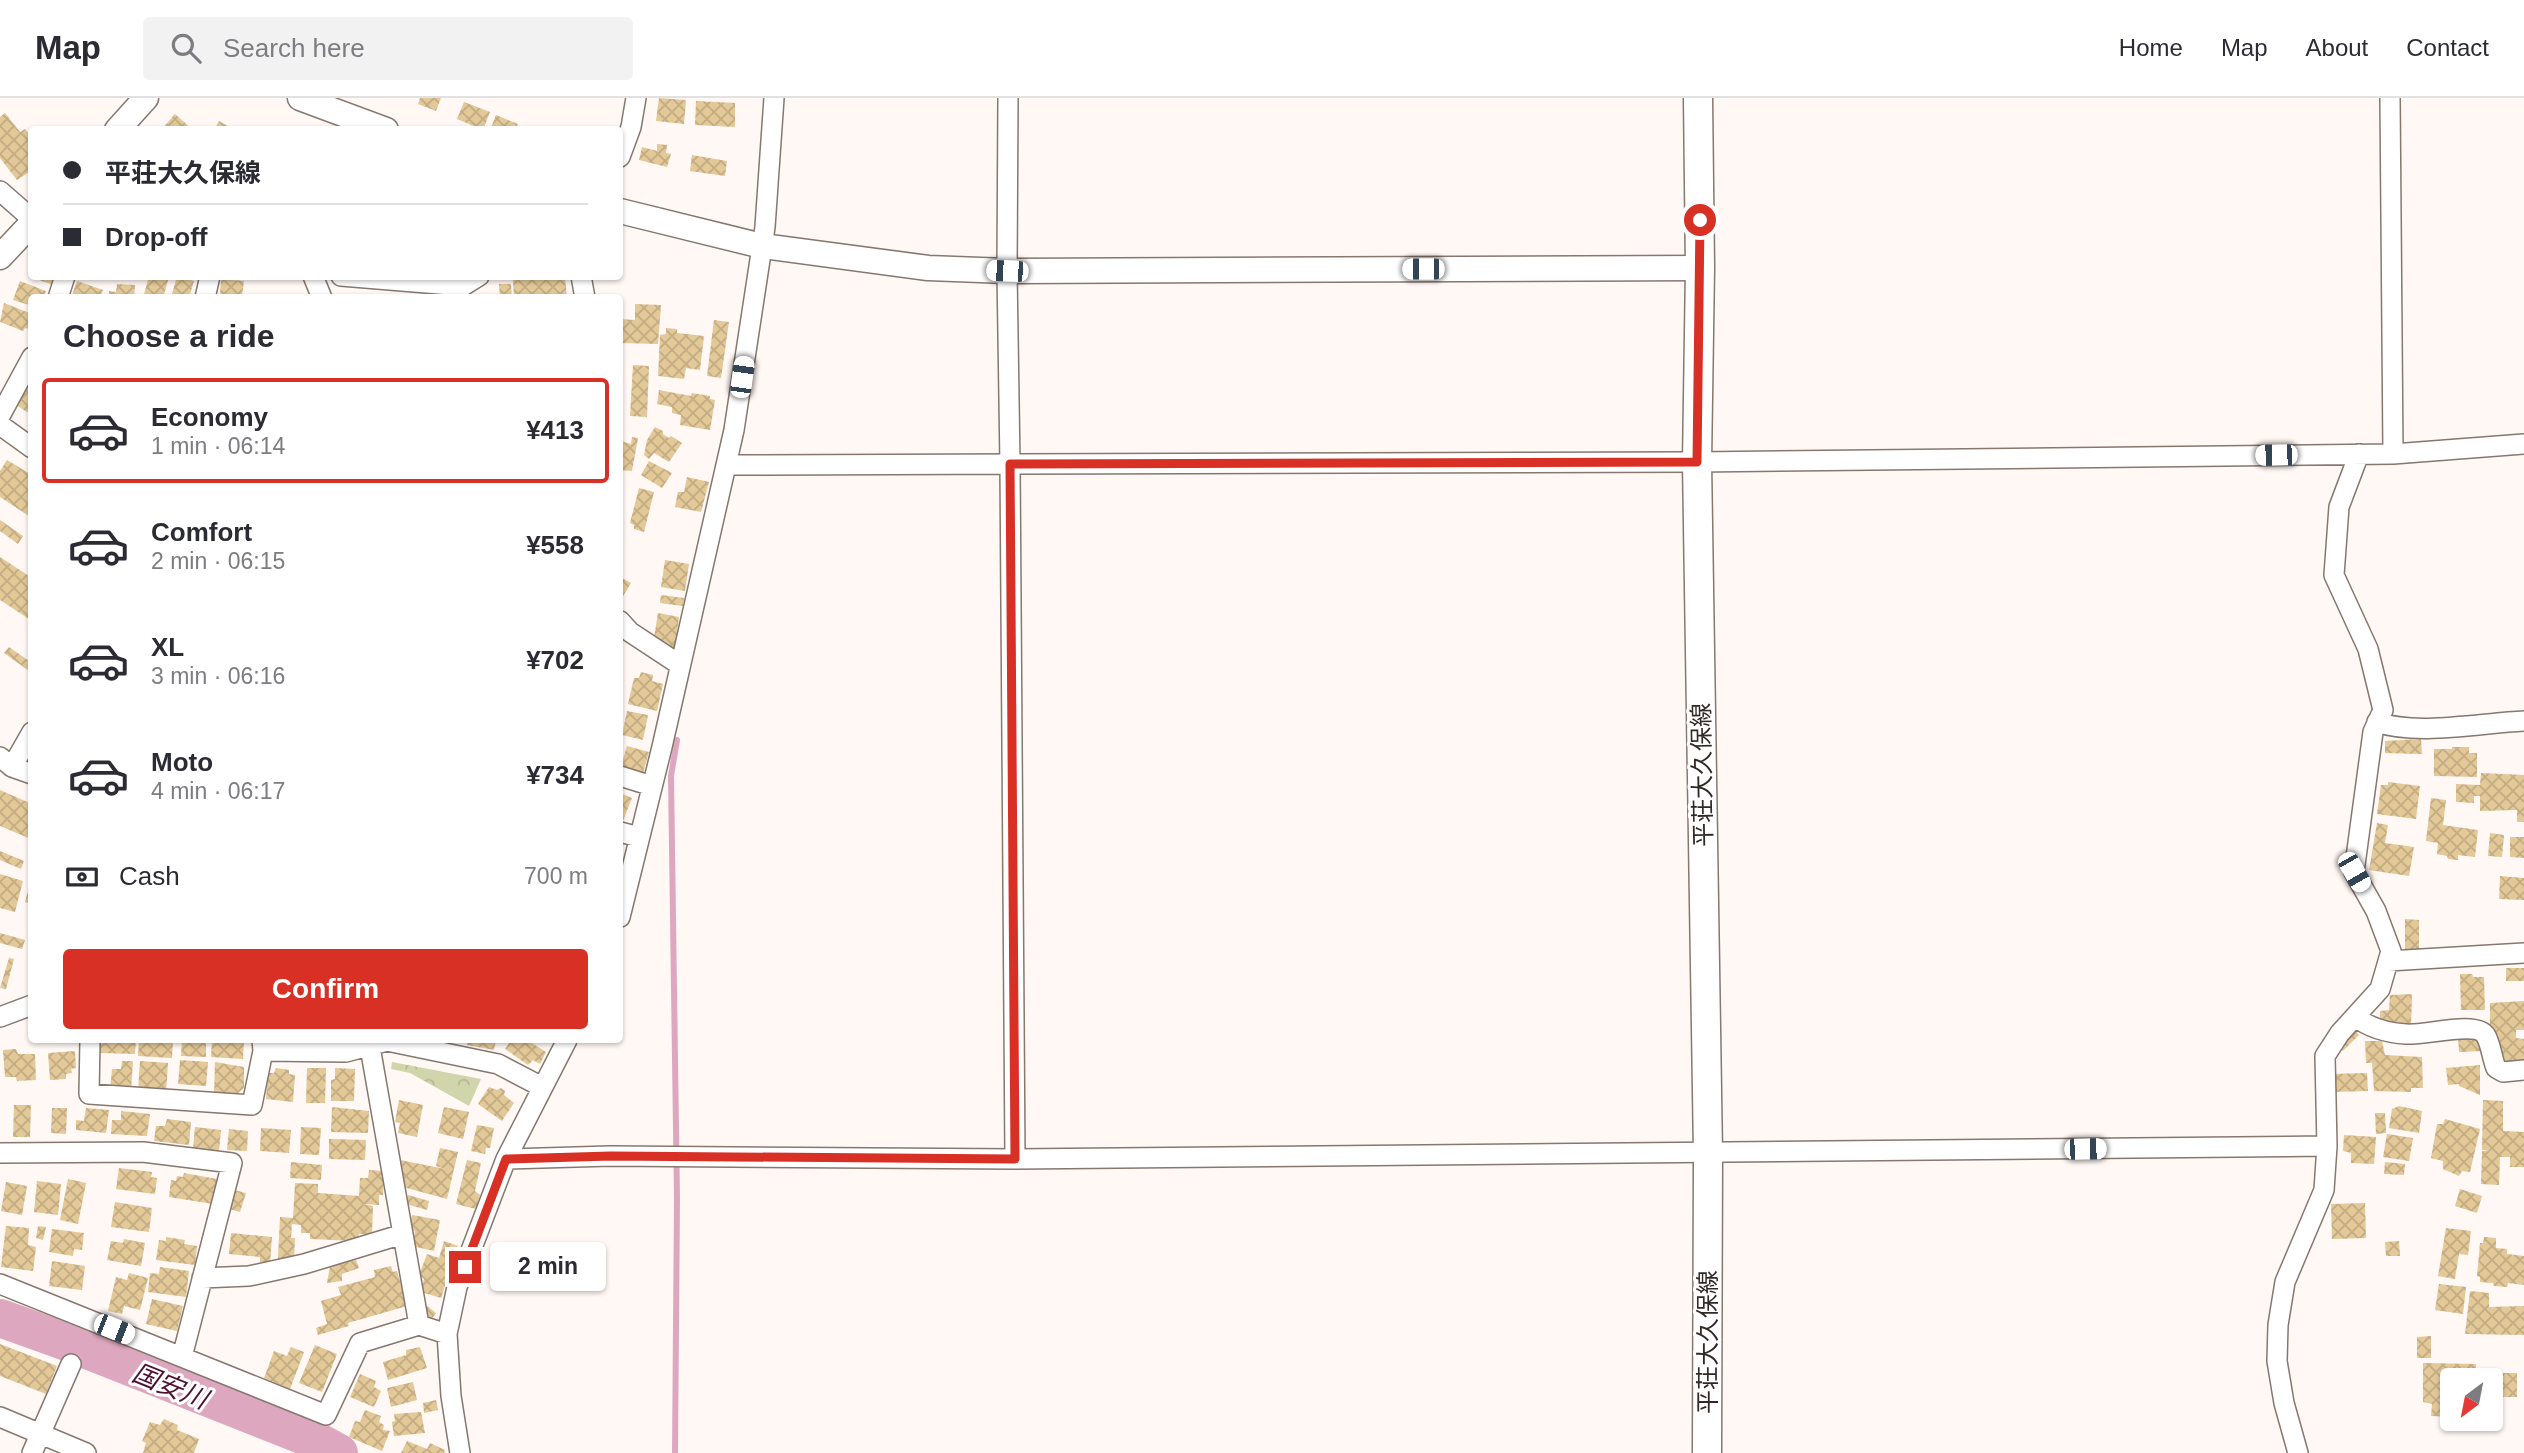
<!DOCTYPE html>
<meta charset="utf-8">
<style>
:root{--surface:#fff;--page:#f2f2f3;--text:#2b2b33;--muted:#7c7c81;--line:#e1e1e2;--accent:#d93025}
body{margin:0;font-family:Arial,"Noto Sans JP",sans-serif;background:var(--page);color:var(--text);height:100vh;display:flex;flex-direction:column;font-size:26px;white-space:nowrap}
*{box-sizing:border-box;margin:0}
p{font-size:23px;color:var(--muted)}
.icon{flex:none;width:38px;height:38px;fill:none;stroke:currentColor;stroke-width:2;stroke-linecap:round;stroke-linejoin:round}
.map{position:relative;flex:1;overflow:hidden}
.sheet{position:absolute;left:28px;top:196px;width:595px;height:749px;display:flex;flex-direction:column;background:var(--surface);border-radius:7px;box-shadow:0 2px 5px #0004}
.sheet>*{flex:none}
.banner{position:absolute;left:28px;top:28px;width:595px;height:154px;border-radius:7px;box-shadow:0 2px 5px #0004;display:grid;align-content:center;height:154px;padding:0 35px;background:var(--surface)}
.needle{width:46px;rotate:212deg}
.buttons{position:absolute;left:2440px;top:1270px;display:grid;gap:14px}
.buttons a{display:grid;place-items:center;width:63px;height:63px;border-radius:7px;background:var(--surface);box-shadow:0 2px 5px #0004;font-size:35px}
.end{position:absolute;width:32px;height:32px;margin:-16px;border:9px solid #d93025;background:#fff;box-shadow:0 0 0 4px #fff}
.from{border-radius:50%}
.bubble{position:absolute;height:49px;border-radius:7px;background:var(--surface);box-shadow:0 2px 5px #0004;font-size:23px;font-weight:600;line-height:49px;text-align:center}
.car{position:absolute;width:21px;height:42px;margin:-21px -10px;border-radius:9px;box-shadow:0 0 5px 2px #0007;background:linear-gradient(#fff 24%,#345 0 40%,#fff 0 76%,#345 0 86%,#fff 0)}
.banner b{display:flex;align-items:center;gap:24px;height:66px;font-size:26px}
.banner b+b{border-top:2px solid var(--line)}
.banner i{width:18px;height:18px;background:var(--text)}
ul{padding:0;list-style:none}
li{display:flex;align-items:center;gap:21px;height:105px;margin:0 14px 10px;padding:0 21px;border:4px solid transparent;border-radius:7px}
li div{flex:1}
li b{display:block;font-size:26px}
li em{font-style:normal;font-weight:600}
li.current{border-color:var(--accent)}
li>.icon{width:63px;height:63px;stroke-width:1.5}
h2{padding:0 35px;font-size:32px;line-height:84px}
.pay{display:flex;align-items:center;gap:18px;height:77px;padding:0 35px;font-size:26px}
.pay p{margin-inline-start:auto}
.button{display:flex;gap:14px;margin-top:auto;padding:14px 35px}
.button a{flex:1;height:80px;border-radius:7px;background:var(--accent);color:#fff;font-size:28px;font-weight:600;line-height:80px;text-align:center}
header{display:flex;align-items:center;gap:42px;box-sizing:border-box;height:98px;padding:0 35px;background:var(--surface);border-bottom:2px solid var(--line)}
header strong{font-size:33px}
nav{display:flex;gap:38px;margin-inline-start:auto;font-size:24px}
.search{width:490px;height:63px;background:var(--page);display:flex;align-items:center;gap:18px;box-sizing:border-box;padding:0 24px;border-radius:7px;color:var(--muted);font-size:26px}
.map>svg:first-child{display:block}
.park{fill:url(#park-crowns)}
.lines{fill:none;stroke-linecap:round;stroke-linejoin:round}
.stream{stroke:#dda8bf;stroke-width:6}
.river{stroke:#dda8bf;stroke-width:38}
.building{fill:url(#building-cross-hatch)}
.minor-casing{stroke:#86776f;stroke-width:22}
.tertiary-casing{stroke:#86776f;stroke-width:27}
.secondary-casing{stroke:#86776f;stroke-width:31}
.minor{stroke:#fff;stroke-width:19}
.tertiary{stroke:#fff;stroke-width:24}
.secondary{stroke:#fff;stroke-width:28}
.route{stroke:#d93025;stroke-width:9}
.labels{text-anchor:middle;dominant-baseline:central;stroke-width:6;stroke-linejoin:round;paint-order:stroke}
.street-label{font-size:24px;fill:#302a26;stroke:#fff}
.water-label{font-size:26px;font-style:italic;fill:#4e1033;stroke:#fff}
</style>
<header>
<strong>Map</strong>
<div class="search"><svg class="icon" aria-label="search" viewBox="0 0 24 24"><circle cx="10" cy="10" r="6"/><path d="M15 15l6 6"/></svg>Search here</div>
<nav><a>Home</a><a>Map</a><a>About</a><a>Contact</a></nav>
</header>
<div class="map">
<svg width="2524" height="1355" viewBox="0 0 2524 1355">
<defs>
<pattern id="park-crowns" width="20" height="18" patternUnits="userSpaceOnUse" patternTransform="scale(1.75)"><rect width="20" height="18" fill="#d1d5ab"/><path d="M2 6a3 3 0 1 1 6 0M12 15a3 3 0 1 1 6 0" fill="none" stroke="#b4b793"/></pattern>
<pattern id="building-cross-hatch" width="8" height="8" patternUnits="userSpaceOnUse" patternTransform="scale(1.75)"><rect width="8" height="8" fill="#e3c898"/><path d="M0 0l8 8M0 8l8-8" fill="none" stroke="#c3ac83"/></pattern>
</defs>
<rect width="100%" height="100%" fill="#fff8f4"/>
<!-- park -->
<path class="park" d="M392,964L481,981L469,1008L410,975L391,971Z"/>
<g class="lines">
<!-- stream -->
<path class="stream" d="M675,1355L677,1101L671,678L677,642"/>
<!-- river -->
<path class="river" d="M0,1220L67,1244L317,1343L339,1355"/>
</g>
<!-- building -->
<path class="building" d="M420,0H441L436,13L418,6Z
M659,0L686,2L684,26L656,23Z
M696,3L735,5V29L695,27Z
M464,4L490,14L483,32L457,21Z
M5,15L20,34L25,31L32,39V72L17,82L0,60V19Z
M175,16L193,32H161Z
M496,17L518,26L515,32H490Z
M219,23L235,32H214Z
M657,46L667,47L666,55L671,56L667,69L639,62L642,49L657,53Z
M692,57L727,63L725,78L690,73Z
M59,178L56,188L31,179Z
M149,178L169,179L163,200H143Z
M177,178L194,183L189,200H171Z
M565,179L567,200H514L513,182Z
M221,181L244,183L242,198L220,196Z
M20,183L46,193L44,200H32V208L13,202Z
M77,183L103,192L100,200H71Z
M117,186L135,187L134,200H109V193L116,194Z
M499,186H511L512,200H500Z
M4,205L32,216V232L25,230L23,233L0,224Z
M635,206L661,207L658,246L620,245V221L635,222Z
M714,222L729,224L721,280L707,278Z
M666,230L677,231V235L704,238L700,272L686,270L684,281L658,278L660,237L666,236Z
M633,267L649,268L647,319L630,318Z
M28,289L32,291V317L16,307Z
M659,292L691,298L692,295L710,298V301L715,302L710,332L680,327L681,317L672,315V309L657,306Z
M655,329L663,333V336L669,340L671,338L682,345L669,364L654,355L649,361L644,357L647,342Z
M632,339L638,340L632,373L620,372V343L631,346Z
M7,362L32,377V420L0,399V373Z
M649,363L672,375L662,390L641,377Z
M687,379L709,384L701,414L675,409L678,394H684Z
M639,390L654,394L644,434L634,431V427L630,425Z
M0,422L23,438L18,446L0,433Z
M0,459L32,480V523L0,502Z
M665,462L689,466L685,493L661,489Z
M620,479L631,485L620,503Z
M661,497L684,500L683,508L660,505Z
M658,515L679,519L675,550L653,546Z
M9,549L32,565V575L4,555Z
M641,574L653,577L652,583L663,586L657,613L628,606L634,580H639Z
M627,613L648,617L643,642L622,637Z
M2421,641L2422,656L2385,655V643Z
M627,648L649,654L643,675L621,668Z
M2452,649H2469V655H2477V679L2434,678V651H2452Z
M2481,675L2524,677V724H2517V712L2480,713V698H2474V705L2456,704V686L2480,687Z
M2388,684L2420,688L2416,721L2377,716L2381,687H2388Z
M0,692L32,706L31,741L0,728Z
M620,695L632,700L622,725L620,724Z
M2431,700L2446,702L2443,727L2478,732L2475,759L2458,757V762L2448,761L2447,758L2437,756L2438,745L2426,743Z
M2377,725L2388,727L2385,745L2414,749L2409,778L2369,772Z
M2490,735L2504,737L2502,759L2488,758Z
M2510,739H2524V760L2510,759Z
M0,753L24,763L21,771L0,762Z
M0,776L23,783L15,814L0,810Z
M2500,778L2524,780V802L2499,801Z
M31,782H32V806L25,804Z
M2405,821L2419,822V852L2405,851Z
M0,835L25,842L22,851L0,845Z
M9,860L14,861L6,891L0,890Z
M2506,870H2524V883H2506Z
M2460,876H2472L2473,879H2484L2485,912H2461Z
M2412,896L2411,928H2380V913L2389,912L2390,897Z
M2524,903V932H2516V940L2524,941V969L2505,971L2490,941V905Z
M2354,931L2359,937L2343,953L2338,947Z
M2458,937L2483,942V953L2459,954Z
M100,942H136L135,956L100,955Z
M139,942H173L172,960L138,958Z
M182,942H206V959L181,958Z
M212,942H244L243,961L211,959Z
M468,942H496L494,952L467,947Z
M511,942H527L546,954L540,966L533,962L528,967L505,951Z
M2365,943H2382L2385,957L2422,959L2423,990H2411V994L2374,993L2372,965H2366Z
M16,951L18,956H35L36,982L17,983L16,979H5L3,952Z
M75,953L76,970L71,971L72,975L66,976V981L50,982L48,955Z
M180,962L208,964L206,988L178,986Z
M122,963H133L131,993L110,992L112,971H121Z
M140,963L168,965L166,995L138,993Z
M215,964L244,969V990L232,1000L214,999Z
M2480,967V997L2459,988V986L2448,987L2446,970Z
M276,970L289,972V976L295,977L293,1004L266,1001L268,975H274Z
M307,970H326L325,1005H306Z
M335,970L355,971L354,1003H331V982L335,981Z
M2367,975L2368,993L2334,994L2331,976Z
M489,989L497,992L501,990L505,993L504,997L514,1005L502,1023L478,1006Z
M399,1002L423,1007L417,1039L398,1035L400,1025L395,1024Z
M2483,1002L2503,1003V1033L2524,1034V1069H2510V1059H2500L2499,1087L2481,1086L2482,1053L2490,1052H2482Z
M14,1007H31L30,1039H13Z
M2399,1008L2422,1013L2419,1035L2389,1030L2392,1011Z
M332,1009L369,1013L368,1035L331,1034Z
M444,1009L469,1014L463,1041L438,1035Z
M52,1010H67L66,1036L51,1035Z
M86,1010L109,1012L106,1035L76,1032V1022L84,1023Z
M121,1013L150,1016L147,1038L111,1036L112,1022H121Z
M2375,1015H2385L2386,1035L2376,1036Z
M167,1021L191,1024L189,1047L154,1043L156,1028H165Z
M2445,1021L2480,1031L2470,1074L2462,1073L2459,1078L2443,1071V1063L2431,1060L2437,1026H2443Z
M477,1027L494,1030L490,1050H486L485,1056L471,1053Z
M195,1029L221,1032L219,1053L193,1051Z
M301,1029L321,1030L319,1057L300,1056Z
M261,1030L291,1032L289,1055L260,1053Z
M229,1031L248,1033L247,1053L227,1052Z
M2387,1036L2413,1040L2409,1063L2383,1059Z
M2344,1037L2376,1039L2374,1066L2351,1065V1055L2343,1053Z
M329,1041L366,1042L365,1062L329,1061Z
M440,1050L458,1054L447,1101L403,1089L400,1062L445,1071L436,1068Z
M467,1062L481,1065L475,1093L480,1097L476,1111L456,1106Z
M291,1064L322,1067L321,1082L290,1080Z
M2385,1064L2405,1066L2404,1077L2384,1076Z
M119,1070L152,1074L151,1079L157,1080L155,1096L116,1091Z
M369,1072L384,1073L383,1097H379V1107L362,1106L373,1108L372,1136H359L358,1143L310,1141V1135H301V1127L292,1126L291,1140H295L294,1162L278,1161L280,1119L293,1120L295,1085L318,1086V1095L359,1098L360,1080H368Z
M184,1075L217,1081L213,1106L169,1099L171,1082L176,1083L177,1078L183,1079Z
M68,1081L86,1085L78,1126L60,1122Z
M37,1083L61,1086L58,1117L34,1114Z
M6,1084L27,1088L22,1117L1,1113Z
M2460,1091L2482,1098L2477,1115L2455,1108Z
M234,1092L246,1095L240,1114L229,1111Z
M408,1097L429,1103L427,1112L406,1106Z
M115,1104L152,1110L149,1134L111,1129Z
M2365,1105L2366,1140L2332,1141L2331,1106Z
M412,1117L440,1122L434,1153L412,1148L415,1133L409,1130Z
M6,1128L29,1130L28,1147L36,1149L33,1173L1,1169Z
M38,1128L46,1129L43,1142L36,1140Z
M2446,1130L2471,1133L2468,1157L2459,1156L2455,1181L2438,1178Z
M52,1131L84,1135L82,1152L74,1151L73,1158L49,1154Z
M231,1135L272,1139L270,1166L260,1165V1159L229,1156Z
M166,1139L185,1142L184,1146L197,1148L195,1167L156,1162L159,1142L166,1143Z
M2484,1139L2496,1140V1150L2507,1151V1156L2524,1158V1187L2508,1185L2507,1189L2494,1188L2493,1185L2480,1184V1179L2477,1178L2480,1145H2483Z
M124,1141L145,1145L141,1168L107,1162L111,1143L123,1145Z
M444,1143L458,1148L441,1200L421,1194L424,1181L419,1177L427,1156L439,1160Z
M2399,1143L2400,1158H2386L2385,1144Z
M356,1162L359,1170L342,1176V1183L327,1185L330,1168Z
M52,1163L85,1168L82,1192L49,1188Z
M391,1168L393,1174L397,1173L407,1208L348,1225L349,1228L318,1237L316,1230L327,1226L321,1203L341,1197L338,1189L375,1179L374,1172Z
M160,1169L189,1173L186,1199L148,1194L150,1175L159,1176Z
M129,1175L148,1180L140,1212L124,1208L122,1216L108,1213L116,1179L127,1182Z
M2439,1186L2466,1189L2463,1216L2435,1212Z
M2470,1193L2489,1195V1209L2524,1208V1237L2465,1236Z
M152,1201L183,1208L177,1233L146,1226Z
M427,1208L436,1215L431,1222L422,1216Z
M2431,1238V1260H2417V1239Z
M0,1246L57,1268L46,1296L0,1278Z
M315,1247L337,1256L322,1294L299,1285Z
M291,1249L304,1254L290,1291L264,1280L274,1253L287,1258Z
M420,1249L427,1270L388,1282L383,1264L406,1257V1252Z
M2423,1265L2476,1266V1283H2452V1319L2431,1318L2432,1306L2423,1304Z
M2483,1275H2517V1299H2490V1283H2483Z
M360,1276L376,1283L374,1289L381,1293L374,1309L350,1299Z
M413,1284L417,1302L391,1309L387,1290Z
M436,1302L438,1312L424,1315L423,1305Z
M365,1312L381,1318L379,1324L384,1327L383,1332L390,1333L382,1353L349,1339L355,1323L360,1324Z
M421,1314L425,1335L394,1338L392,1324L395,1323L394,1316Z
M164,1321L178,1327L177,1332L199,1341L194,1355H143L146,1345L142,1343L150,1324L160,1327Z
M407,1343L427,1351L430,1345L445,1352L444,1355H401Z"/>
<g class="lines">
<defs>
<path id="minor" d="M1008,0L1007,173L1010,366L1015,1061
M2390,0L2393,356
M620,59L631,29L636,0
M0,93L32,121
M313,178L322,200
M341,178L463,188L479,178
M581,178L585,200
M58,200L65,178
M205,200L210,178
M0,318L32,259
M0,327L32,350
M726,367L1697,364L2393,356L2524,346
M620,523L630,534L680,567
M2377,624C2417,638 2480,625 2524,623
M0,659L12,669L32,676
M12,669L32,634
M620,678L652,688
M620,734L639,739
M620,819L662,649L734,332L765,129L774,0
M2388,863L2524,855
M0,919L32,907
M2355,919C2370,930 2387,935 2406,936C2424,938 2477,922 2486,938C2491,947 2492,960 2496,970L2503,974L2524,972
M90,942L89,996L252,1007L263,953
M262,942L263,953L346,954L387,943L498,966L542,989
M372,942L370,949L419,1227L447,1236
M0,1055L143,1054L232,1065L182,1259
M506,1061L610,1058L1015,1061L2327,1048
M202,1180L249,1178L304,1166L403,1136
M0,1186L326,1317L360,1245L419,1227
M0,1319L86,1355
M32,1355L71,1266
M460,1355L451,1298L447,1236L457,1189L506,1061L567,942
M2298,1355L2284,1305L2277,1263L2278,1227L2285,1184L2324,1092L2327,1048L2325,958L2340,935L2380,891L2391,853L2376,813L2354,774L2373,634L2383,612L2368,551L2334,477L2339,409L2359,356"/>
<path id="tertiary" d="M300,0L386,32
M117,32L146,0
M620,113L762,148L928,170L1007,173L1700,170
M0,159L32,125"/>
<path id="secondary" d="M1698,0L1700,170L1697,364L1708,1056L1707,1355"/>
</defs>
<!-- minor casing -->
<use href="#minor" class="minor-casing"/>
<!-- tertiary casing -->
<use href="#tertiary" class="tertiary-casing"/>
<!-- secondary casing -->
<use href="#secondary" class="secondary-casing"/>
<!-- minor -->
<use href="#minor" class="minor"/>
<!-- tertiary -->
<use href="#tertiary" class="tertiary"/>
<!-- secondary -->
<use href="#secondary" class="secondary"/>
</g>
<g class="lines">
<!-- route -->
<path class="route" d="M465,1169L506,1061L611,1058L1015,1061L1010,366L1697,364L1700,122"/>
</g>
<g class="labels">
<!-- street labels -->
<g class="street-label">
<text transform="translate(1702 677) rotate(-91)">平荘大久保線</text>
<text transform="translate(1707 1244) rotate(-90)">平荘大久保線</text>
</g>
<!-- water labels -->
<g class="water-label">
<text transform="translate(170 1288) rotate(22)">国安川</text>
</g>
</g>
</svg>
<div class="buttons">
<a><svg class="needle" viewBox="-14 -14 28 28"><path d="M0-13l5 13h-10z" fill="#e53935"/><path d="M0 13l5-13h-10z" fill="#7c7c81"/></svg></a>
</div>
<i class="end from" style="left:1700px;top:122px"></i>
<i class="end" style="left:465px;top:1169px"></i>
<div class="bubble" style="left:490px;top:1144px;width:116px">2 min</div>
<i class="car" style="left:1423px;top:171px;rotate:270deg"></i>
<i class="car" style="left:1007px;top:173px;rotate:272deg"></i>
<i class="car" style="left:742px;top:279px;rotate:8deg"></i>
<i class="car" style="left:2276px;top:357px;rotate:269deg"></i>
<i class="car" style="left:2354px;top:774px;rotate:150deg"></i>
<i class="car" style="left:2085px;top:1051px;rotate:89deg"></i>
<i class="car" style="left:114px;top:1231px;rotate:112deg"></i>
<div class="banner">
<b><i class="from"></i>平荘大久保線</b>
<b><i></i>Drop-off</b>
</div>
<section class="sheet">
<h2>Choose a ride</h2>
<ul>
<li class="current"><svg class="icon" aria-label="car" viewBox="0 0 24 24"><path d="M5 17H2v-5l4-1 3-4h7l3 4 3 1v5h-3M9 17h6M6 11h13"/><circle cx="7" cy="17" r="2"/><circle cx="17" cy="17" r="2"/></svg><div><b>Economy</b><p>1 min · 06:14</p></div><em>¥413</em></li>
<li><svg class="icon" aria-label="car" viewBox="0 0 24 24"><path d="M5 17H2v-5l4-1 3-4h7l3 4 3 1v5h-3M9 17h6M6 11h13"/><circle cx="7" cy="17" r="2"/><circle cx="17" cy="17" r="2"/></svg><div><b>Comfort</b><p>2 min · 06:15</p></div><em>¥558</em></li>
<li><svg class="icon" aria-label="car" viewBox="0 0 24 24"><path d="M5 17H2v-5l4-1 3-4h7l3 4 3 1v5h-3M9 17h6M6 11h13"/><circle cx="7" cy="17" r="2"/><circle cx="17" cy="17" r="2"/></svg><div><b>XL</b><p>3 min · 06:16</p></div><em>¥702</em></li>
<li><svg class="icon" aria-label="car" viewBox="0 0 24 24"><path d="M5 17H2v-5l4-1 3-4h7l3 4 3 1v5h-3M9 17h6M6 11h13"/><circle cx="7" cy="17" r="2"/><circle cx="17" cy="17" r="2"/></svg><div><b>Moto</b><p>4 min · 06:17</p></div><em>¥734</em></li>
</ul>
<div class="pay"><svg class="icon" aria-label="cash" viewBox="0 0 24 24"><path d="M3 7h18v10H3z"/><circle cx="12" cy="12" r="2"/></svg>Cash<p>700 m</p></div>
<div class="button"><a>Confirm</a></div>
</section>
</div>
